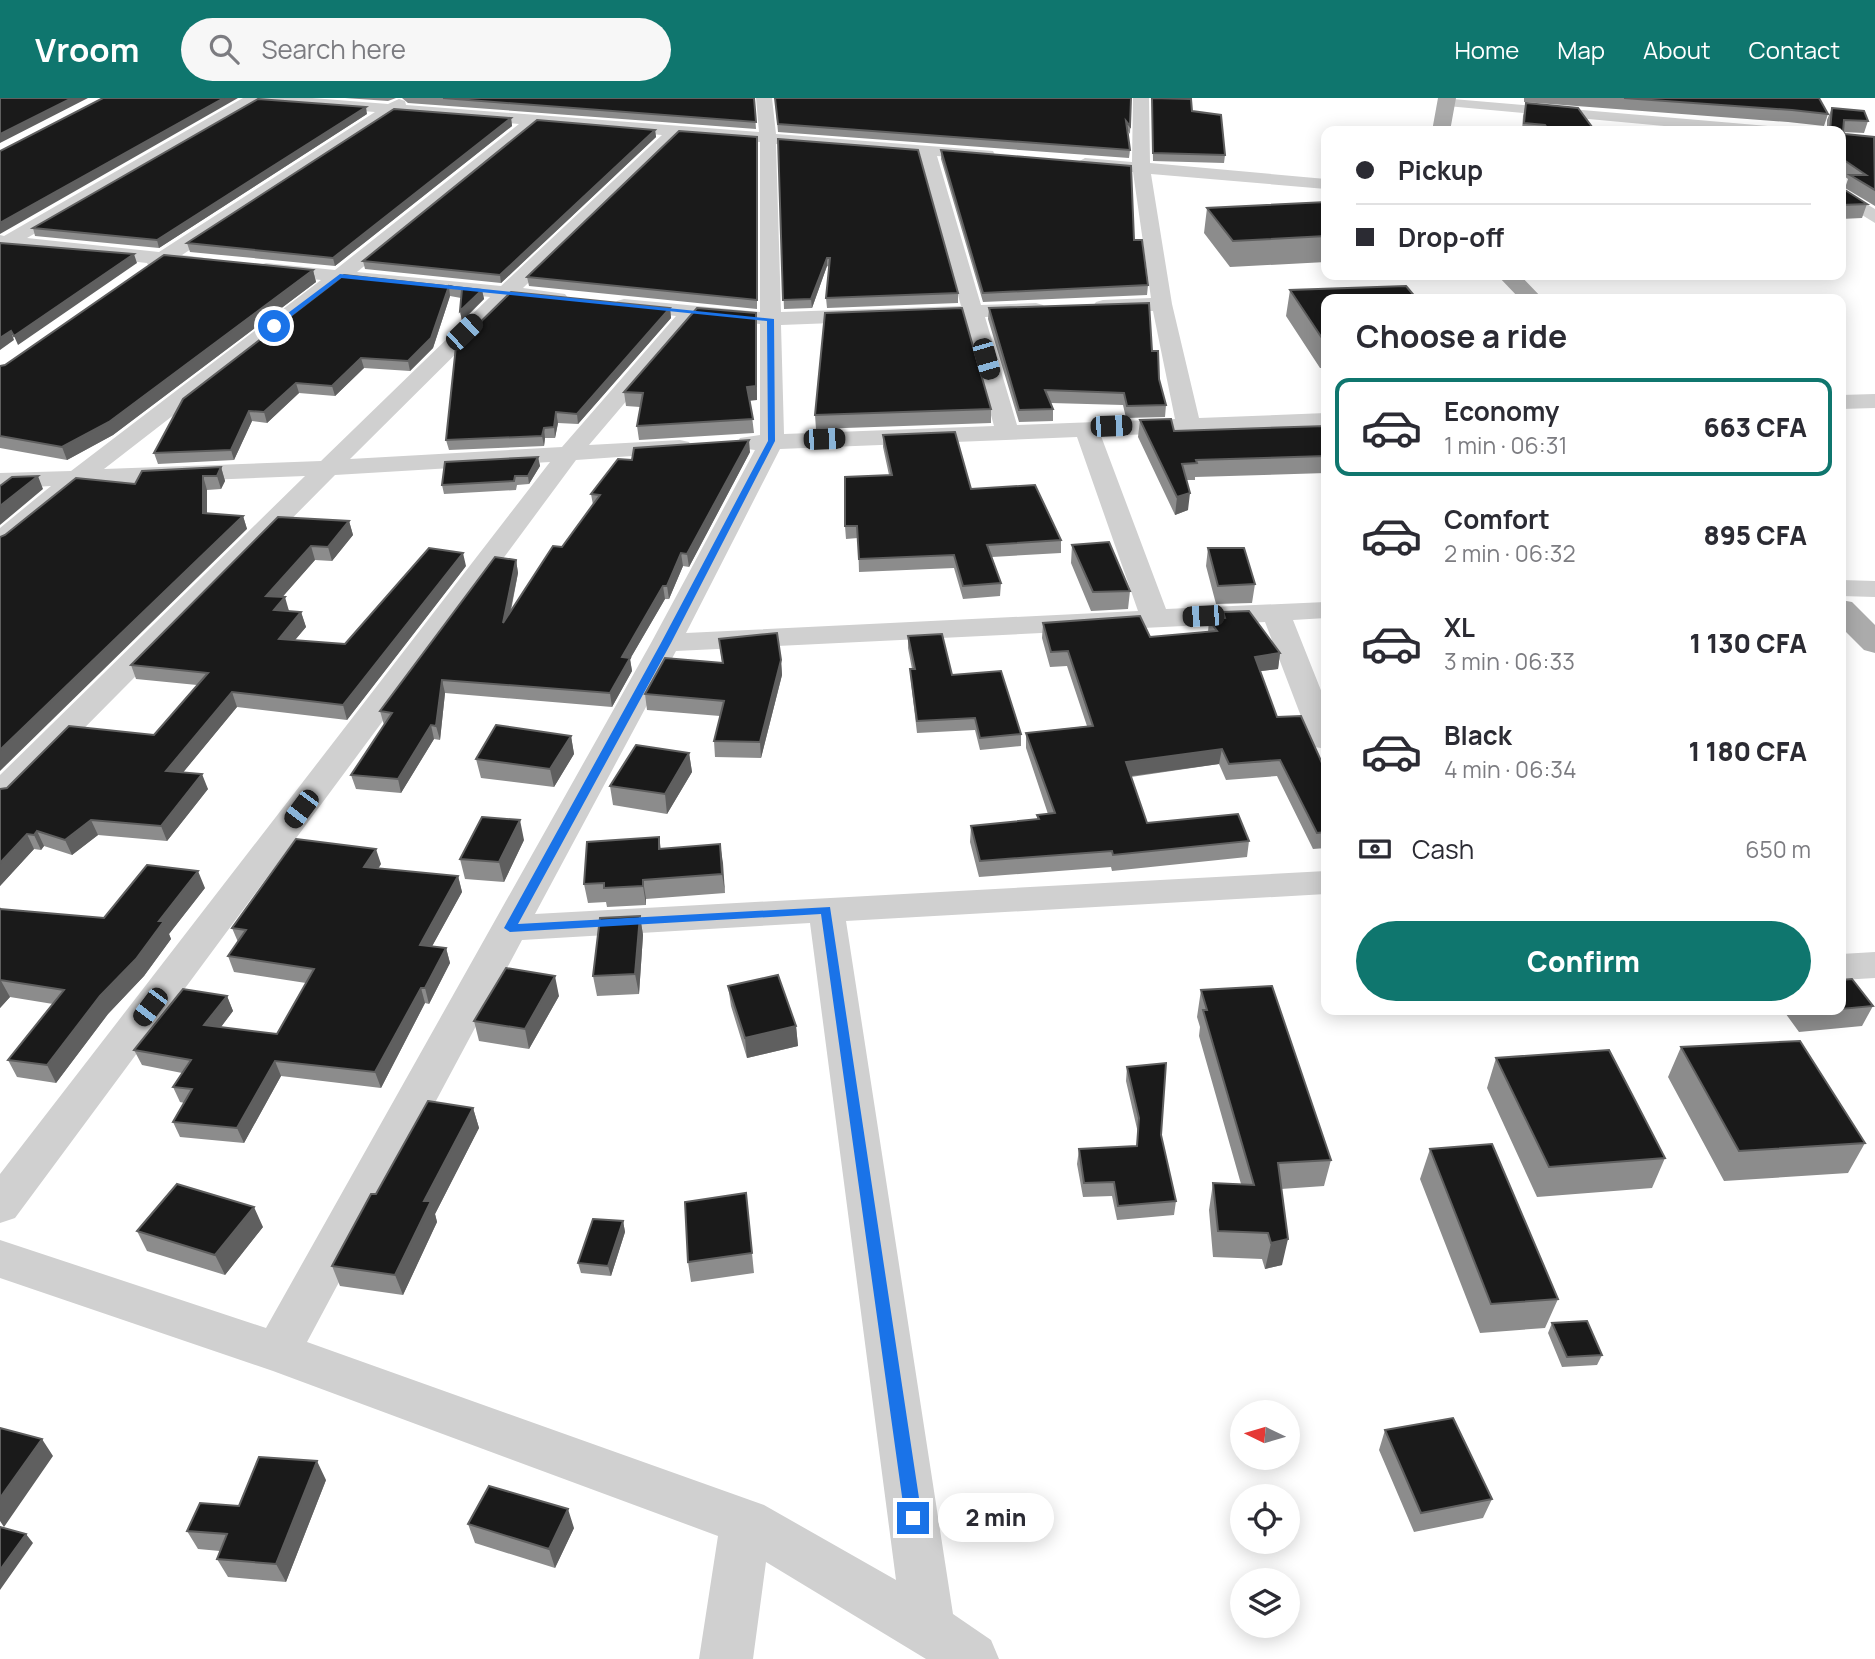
<!DOCTYPE html>
<meta charset="utf-8">
<style>
:root{--surface:#fff;--page:#f7f7f7;--text:#2b2b33;--muted:#7c7c81;--line:#e1e1e2;--accent:#0f766e}
body{margin:0;font-family:Manrope,sans-serif;background:var(--page);color:var(--text);height:100vh;display:flex;flex-direction:column;font-size:26px;white-space:nowrap}
*{box-sizing:border-box;margin:0}
p{font-size:23px;color:var(--muted)}
.icon{flex:none;width:38px;height:38px;fill:none;stroke:currentColor;stroke-width:2;stroke-linecap:round;stroke-linejoin:round}
.map{position:relative;flex:1;overflow:hidden}
.drawer{position:absolute;left:1321px;top:196px;width:525px;height:721px;display:flex;flex-direction:column;background:var(--surface);border-radius:14px;box-shadow:0 4px 18px #0003}
.drawer>*{flex:none}
.top-card{position:absolute;left:1321px;top:28px;width:525px;height:154px;border-radius:14px;box-shadow:0 4px 18px #0003;display:grid;align-content:center;height:154px;padding:0 35px;background:var(--surface)}
.needle{width:46px;rotate:275deg}
.controls{position:absolute;left:1230px;top:1302px;display:grid;gap:14px}
.controls a{display:grid;place-items:center;width:70px;height:70px;border-radius:50%;background:var(--surface);box-shadow:0 4px 18px #0003;font-size:35px}
.end{position:absolute;width:32px;height:32px;margin:-16px;border:9px solid #1a73e8;background:#fff;box-shadow:0 0 0 4px #fff}
.from{border-radius:50%}
.bubble{position:absolute;height:49px;border-radius:24px;background:var(--surface);box-shadow:0 4px 18px #0003;font-size:23px;font-weight:800;line-height:49px;text-align:center}
.car{position:absolute;width:21px;height:42px;margin:-21px -10px;border-radius:9px;box-shadow:0 0 5px 2px #0007;background:linear-gradient(#222 24%,#8ab4d8 0 40%,#222 0 76%,#8ab4d8 0 86%,#222 0)}
.top-card b{display:flex;align-items:center;gap:24px;height:66px;font-size:26px}
.top-card b+b{border-top:2px solid var(--line)}
.top-card i{width:18px;height:18px;background:var(--text)}
ul{padding:0;list-style:none}
li{display:flex;align-items:center;gap:21px;height:98px;margin:0 14px 10px;padding:0 21px;border:4px solid transparent;border-radius:14px}
li div{flex:1}
li b{display:block;font-size:26px}
li em{font-style:normal;font-weight:800}
li.selected{border-color:var(--accent)}
li>.icon{width:63px;height:63px;stroke-width:1.5}
h2{padding:0 35px;font-size:32px;line-height:84px}
.pay{display:flex;align-items:center;gap:18px;height:77px;padding:0 35px;font-size:26px}
.pay p{margin-inline-start:auto}
.action{display:flex;gap:14px;margin-top:auto;padding:14px 35px}
.action a{flex:1;height:80px;border-radius:42px;background:var(--accent);color:#fff;font-size:28px;font-weight:800;line-height:80px;text-align:center}
header{display:flex;align-items:center;gap:42px;box-sizing:border-box;height:98px;padding:0 35px;background:var(--accent);color:#fff}
header strong{font-size:33px}
nav{display:flex;gap:38px;margin-inline-start:auto;font-size:24px}
.search{width:490px;height:63px;background:var(--page);display:flex;align-items:center;gap:18px;box-sizing:border-box;padding:0 24px;border-radius:38px;color:var(--muted);font-size:26px}
.map>svg:first-child{display:block}
.lines{fill:none;stroke-linecap:round;stroke-linejoin:round}
.street{fill:#d0d0d0;fill-rule:evenodd}
.primary{fill:#ababab;fill-rule:evenodd}
.wall{fill:#8c8c8c}
.shaded-wall{fill:#5f5f5f}
.building{fill:#1a1a1a;stroke:#5f5f5f;stroke-width:2}
.route{fill:#1a73e8}
</style>
<header>
<strong>Vroom</strong>
<div class="search"><svg class="icon" aria-label="search" viewBox="0 0 24 24"><circle cx="10" cy="10" r="6"/><path d="M15 15l6 6"/></svg>Search here</div>
<nav><a>Home</a><a>Map</a><a>About</a><a>Contact</a></nav>
</header>
<div class="map">
<svg width="1875" height="1561" viewBox="0 0 1875 1561">
<rect width="100%" height="100%" fill="#fff"/>
<g class="lines">
<!-- street -->
<path class="street" d="M243,0H312L388,6L399,1L405,3L406,7L759,34L756,0H772L776,36L993,53L995,57L987,62L937,58L981,207L1036,205L1043,207L1046,211L1043,215L1036,217L985,219L1017,327L1175,321L1153,213L1103,214L1096,212L1093,208L1096,204L1103,202L1151,200L1133,74L1085,70L1076,65L1085,60L1132,64L1133,0H1149L1150,65L1326,81V91L1151,76L1172,206L1199,320L1326,315V329L1101,338L1166,511L1326,504V520L1293,522L1326,605V651L1315,649L1310,642L1265,524L676,553L535,816L1326,773V796L846,823L953,1516L991,1542L999,1561H926L766,1464L753,1561H699L718,1438L273,1273L0,1180V1142L266,1230L651,545L755,352L740,350L737,345L740,340L760,337V226L697,220L589,347L680,342L689,344L692,349L689,354L576,362L15,1120L0,1125V1076L550,364L335,377L12,703L0,706V677L305,378L84,387L9,449L0,451V430L51,388L0,391V375L71,373L321,182L259,175L256,171L259,167L266,165L335,172L519,26L395,16L182,157L213,161L216,165L213,169C198,173 181,164 166,167C159,169 157,171 149,169L147,165L10,150L0,151V137L4,138ZM259,5L375,14L159,154L27,140ZM537,27L662,37L501,188L357,174ZM679,38L760,44V214L624,201L617,203L614,207L617,211L676,218L562,349L350,361L511,201L558,206L565,204L568,200L565,196L523,190ZM776,46L920,57L961,208L781,214ZM344,185L490,199L321,363L104,371ZM964,220L994,328L784,336L781,227ZM1077,339L1138,513L686,535L780,351ZM810,825L896,1482L764,1407L307,1244L522,842Z
M1441,0L1768,28L1776,33H1718L1447,8L1441,6L1439,3Z
M1841,91L1875,111V125L1841,104Z
M1875,296V310L1841,311V297Z
M1841,482L1875,483V499L1841,498Z
M1875,854V880L1841,882V856Z"/>
<!-- primary -->
<path class="primary" d="M1438,0H1456L1450,33H1432Z
M1497,177H1520L1543,201H1520Z
M1841,502L1852,504L1875,527V555L1864,552L1841,529Z"/>
</g>
<!-- wall -->
<path class="wall" d="M345,0H396L388,3Z
M402,0H754L756,31L408,5Z
M775,0H1131L1130,36L1128,33L1130,52L1129,60L778,34Z
M1152,0H1162L1192,13L1225,57L1224,65L1153,63Z
M1524,0H1819L1828,16L1824,28L1788,24L1524,4Z
M1526,5L1595,33H1522L1523,18Z
M1832,10L1868,23L1864,35L1843,34L1845,36L1875,40V108L1845,90L1848,81L1844,78L1845,92L1867,106L1862,120L1841,121V77H1842L1841,76V33H1827V22Z
M367,16L159,150L35,138L33,130Z
M511,20L512,28L335,168L190,154L187,145Z
M655,32L656,39L501,185L365,171L363,163Z
M757,39V211L529,188L527,179Z
M778,41L958,195V205L827,210L826,200L829,169L827,168L812,210L784,211Z
M941,52L1134,142L1148,187L1147,197L983,204L941,61Z
M1326,104V164L1230,169L1204,135L1207,110Z
M313,172L316,184L113,337L67,362L0,350V268Z
M344,177L482,192L484,201L462,223L460,213L461,200L450,198L433,250L410,273L364,270L335,298L299,295L267,325L252,323L234,362L158,366L154,355Z
M1290,192L1326,201V270H1320L1286,218Z
M670,210L671,220L578,326L558,325L555,340H545L544,348L449,352L446,342Z
M989,210L1152,253L1166,307L1165,319L1126,320L1123,307L1051,305L1053,311V323L1019,324L988,221Z
M756,215L757,302H750L754,335L639,342L637,328L640,309L626,308L624,294Z
M991,311V325L816,331L815,317Z
M1140,322L1174,333L1326,328V375L1195,379V382H1187L1188,412L1175,417L1138,339Z
M883,337L971,391L1061,442V455L992,459L1001,485L1000,498L963,501L954,470L859,474L858,440L846,441L845,428L889,377L883,349Z
M750,354L689,469L683,468L669,501H665L630,561L632,573L612,609L445,595L440,642L434,641L401,695L356,691L351,677L384,627L380,613L516,462L518,475L511,513L562,449L593,407L591,396L632,362Z
M538,359L540,368L529,386L517,387L516,392L444,396L442,387Z
M221,369L225,383L221,391L207,392V416L243,418L247,431L5,437L135,386Z
M349,423L353,437L332,463L315,462L282,499L289,513L301,514L306,529L295,542L345,546L466,468L347,622L237,609L183,674L208,691L167,743L98,737L72,757L44,748L41,752L34,751L0,788L7,690L154,637L197,587L136,581L131,567Z
M1072,447L1130,493L1128,511L1091,513L1071,465Z
M1208,450L1255,486L1252,505L1216,506L1206,468Z
M1223,514L1280,555L1278,571L1260,573L1277,619L1326,674V750L1313,751L1277,678L1226,682L1219,666L1131,679L1147,725L1249,743L1247,759L1112,773L1111,769L979,779L970,744L971,728L1037,721V717L1048,716L1026,650V635L1087,628L1067,568L1050,569L1042,540L1043,525L1150,539L1208,534L1209,522L1223,520Z
M908,538L1021,636V648L980,652L975,632L917,635L911,584L910,571H912L908,550Z
M719,541L781,562L782,577L761,660L715,659L714,643L720,618L647,612L645,596L722,564Z
M571,638L574,656L554,689L481,680L476,661Z
M689,655L692,674L667,716L613,707L610,688Z
M659,739L661,751L720,746L725,795L646,801V807L607,809L606,804L588,805L584,786Z
M524,742L504,784L465,781L460,761Z
M381,766L378,771L458,778L462,794L432,848L446,850L450,865L429,906L425,905L381,990L281,978L244,1045L180,1039L173,1024L184,1005L180,1004L173,989L182,975L142,967L134,952L227,898L233,913L221,929L277,936L306,885L234,874L228,858L238,844L232,830Z
M205,790L169,836L171,841L144,878L108,916L56,985L17,979L8,962L53,906L10,899L0,910V809L1,811L104,820Z
M640,818L643,837L639,896L597,898L593,878Z
M1841,882L1873,908L1862,928L1799,934L1783,912H1841Z
M728,888L796,928L798,948L747,960L731,908Z
M1201,892L1331,1062L1324,1088L1281,1091L1282,1167L1265,1171L1262,1161L1213,1159L1209,1112L1213,1085L1241,1086L1199,938L1200,929L1197,919Z
M559,898L529,951L479,943L474,923Z
M1681,949L1865,1045L1848,1075L1724,1083L1668,979Z
M1496,960L1665,1060L1652,1090L1537,1099L1487,990Z
M1127,969L1161,1037L1176,1103L1174,1117L1117,1122L1112,1098L1083,1099L1077,1066L1079,1051L1137,1048L1138,1035L1126,983Z
M473,1010L479,1030L435,1116L437,1124L403,1197L340,1188L332,1168L376,1096Z
M1430,1051L1558,1201L1545,1230L1480,1235L1420,1081Z
M746,1095L754,1175L691,1184L688,1164Z
M623,1123L625,1134L611,1178L581,1175L578,1165Z
M263,1129L225,1177L147,1153L137,1133Z
M1552,1225L1602,1257L1597,1267L1562,1269L1548,1235Z
M1385,1332L1492,1401L1483,1420L1414,1434L1379,1352Z
M326,1382L286,1484L228,1479L217,1461L220,1453L198,1451L187,1433L239,1408Z
M468,1426L574,1430L555,1470L475,1445Z"/>
<!-- shaded-wall -->
<path class="shaded-wall" d="M72,0H88L0,45V36Z
M224,0H238L0,136V125Z
M366,9L367,16L159,150L157,142Z
M511,20L512,28L335,168L333,160Z
M655,32L656,39L501,185L500,177Z
M134,156L137,165L18,247L14,238Z
M827,160V168L812,210L811,201Z
M313,172L316,184L113,337L67,362L62,349Z
M449,188L450,198L433,250L410,273L408,263Z
M482,192L484,201L462,223L460,213Z
M670,210L671,220L578,326L577,316Z
M756,215L757,302L748,303L747,289Z
M11,233L14,242L0,252V240Z
M361,260L364,270L335,298L332,288Z
M296,285L299,295L267,325L264,314Z
M249,313L252,323L234,362L231,352Z
M556,314L558,325L555,340L554,329Z
M544,330L545,340L544,348L542,338Z
M749,342L750,354L689,469L687,456Z
M538,359L540,368L529,386L528,378Z
M221,369L225,383L221,391L217,378Z
M38,378L43,391L0,427V408Z
M203,378L207,392V429L203,415Z
M1190,395L1188,412L1175,417L1177,399Z
M243,418L247,431L0,673V652Z
M349,423L353,437L332,463L328,449Z
M311,448L315,462L271,512L266,498Z
M463,455L466,468L347,622L343,607Z
M681,455L683,468L669,501L667,488Z
M516,462L518,475L505,539L503,525Z
M663,488L665,501L630,561L632,573L612,609L610,595L622,559Z
M285,499L289,513L274,512Z
M301,514L306,529L284,555L279,541Z
M1280,555L1278,571L1253,574L1255,559Z
M781,562L782,577L761,660L760,644Z
M442,582L445,595L440,642L436,628Z
M232,594L237,609L172,688L166,673Z
M431,627L434,641L401,695L398,681Z
M571,638L574,656L554,689L550,671Z
M1222,651L1219,666L1124,679L1126,664Z
M689,655L692,674L667,716L665,696Z
M202,676L208,691L167,743L161,728Z
M91,722L98,737L72,757L65,742Z
M520,722L524,742L504,784L499,764Z
M37,733L44,748L41,752L34,737Z
M27,736L34,751L0,788V765Z
M720,746L723,765L725,795L722,776Z
M376,751L381,766L369,784L364,769Z
M198,773L205,790L169,836L171,841L144,878L108,916L56,985L47,967Z
M458,778L462,794L424,863L420,847Z
M643,782L646,801V807L643,788Z
M640,818L643,837L639,896L635,876Z
M446,850L450,865L429,906L425,890Z
M555,878L559,898L529,951L525,931Z
M0,881L10,899L0,910Z
M421,890L425,905L381,990L375,974Z
M227,898L233,913L211,942L204,927Z
M796,928L798,948L747,960L745,940Z
M275,963L281,978L244,1045L237,1030Z
M473,1010L479,1030L435,1116L437,1124L403,1197L395,1177L424,1103Z
M254,1109L263,1129L225,1177L215,1157Z
M623,1123L625,1134L611,1178L608,1168Z
M1288,1141L1282,1167L1265,1171L1271,1145Z
M42,1341L53,1358L4,1429L0,1423V1400Z
M317,1363L326,1382L286,1484L276,1466Z
M568,1411L574,1430L555,1470L549,1451Z
M26,1436L33,1445L0,1492V1472Z"/>
<!-- building -->
<path class="building" d="M0,0H72L0,36Z
M103,0H224L0,125V53Z
M443,0H754L756,24Z
M775,0H1131L1130,28L1126,23L1130,52L778,26Z
M1152,0L1191,1L1192,13L1221,17L1225,57L1153,55Z
M1624,0H1819L1828,16L1792,12Z
M258,1L366,9L157,142L33,130Z
M1526,5L1578,10L1595,33H1549L1545,27L1524,25Z
M1832,10L1864,13L1868,23L1844,22L1843,34L1845,36L1874,39L1875,92L1850,77H1866L1841,60V33H1830Z
M394,11L511,20L333,160L187,145Z
M537,22L655,32L500,177L363,163Z
M679,33L757,39V202L527,179Z
M778,41L918,52L958,195L826,200L830,160H827L811,201L783,202Z
M941,52L1131,68L1134,142H1142L1148,187L983,195Z
M1841,77H1843L1845,92L1867,106L1841,107Z
M1326,104V138L1233,143L1207,110Z
M0,145L134,156L14,238L11,233L0,240Z
M164,157L313,172L109,324L62,349L0,338V268L5,267Z
M344,177L482,192L460,213L462,191L449,188L431,240L408,263L361,260L332,288L296,285L264,314L249,313L231,352L154,355L183,301Z
M1406,188L1417,201H1326V243H1324L1290,192Z
M511,194L670,210L577,316L556,314L554,329L544,330L542,338L446,342L456,248Z
M1149,205L1152,253H1158L1159,281L1166,307L1127,308L1124,295L1045,292L1053,311L1019,312L989,210Z
M697,210L756,215V288L747,289L753,321L637,328L643,295L624,294Z
M962,210L991,311L815,317L825,215Z
M1171,321L1174,333L1326,328V358L1196,362L1197,365L1182,366L1190,395L1177,399L1140,322Z
M955,334L971,391L1035,387L1061,442L987,447L1001,485L963,488L954,457L859,461L857,428H845V379L892,377L883,337Z
M749,342L687,456L681,455L667,488H663L622,559L630,560L610,595L442,582L436,628L431,627L398,681L351,677L392,615L380,613L495,459L516,462L503,525L553,448L562,449L600,397L591,396L618,361L632,362L634,350Z
M538,359L528,378H515L514,383L442,387L445,364Z
M221,369L217,378H203V415L243,418L0,652V439L5,437L76,380L135,386L142,373Z
M38,378L0,408V388L12,379Z
M278,419L349,423L328,449L311,448L266,498L285,499L274,512L301,514L279,541L345,546L429,450L463,455L343,607L232,594L166,673L202,676L161,728L91,722L65,742L37,733L34,737L27,736L0,765V691L7,690L69,628L154,637L208,575L131,567Z
M1109,444L1130,493L1093,494L1072,447Z
M1208,450H1244L1255,486L1218,488Z
M1249,513L1280,555L1255,559L1277,619L1301,618L1326,674V734L1317,735L1280,662L1229,666L1222,651L1126,664L1147,725L1238,716L1249,743L1113,757L1112,753L980,763L971,728L1039,721L1037,717L1055,715L1026,635L1093,628L1068,553L1051,554L1043,525L1140,518L1150,539L1217,533L1209,522L1225,520L1223,514Z
M777,535L781,562L760,644L714,643L724,603L645,596L665,560L723,565L719,541Z
M942,536L952,577L1001,573L1021,636L980,640L975,620L917,623L910,571H915L908,538Z
M496,627L571,638L550,671L476,661Z
M636,647L689,655L665,696L610,688Z
M482,719L520,722L499,764L460,761Z
M659,739V751L720,746L722,776L643,782V788L604,790V785L584,786L587,744Z
M296,741L376,751L364,769L458,778L420,847L446,850L425,890H421L375,974L275,963L237,1030L173,1024L192,991L173,989L191,962L134,952L183,891L227,898L204,927L277,936L314,871L228,858L246,832L232,830Z
M147,767L198,773L159,823H164L136,861L100,898L47,967L8,962L64,892L0,882V811L104,820Z
M640,818L635,876L593,878L600,820Z
M506,870L555,878L525,931L474,923Z
M778,877L796,928L745,940L728,888Z
M1852,881L1873,908L1841,911V882Z
M1272,888L1331,1062L1278,1065L1288,1141L1271,1145L1268,1135L1218,1133L1213,1085L1254,1087L1203,912H1207L1201,892Z
M1807,912H1831L1809,914Z
M1800,943L1865,1045L1739,1053L1681,949Z
M1609,952L1665,1060L1549,1069L1496,960Z
M1166,965L1161,1037L1176,1103L1118,1108L1114,1084L1084,1085L1079,1051L1137,1048L1139,1020L1127,969Z
M428,1003L473,1010L424,1103H431L395,1177L332,1168L371,1096H376Z
M1492,1046L1558,1201L1491,1206L1430,1051Z
M177,1086L254,1109L215,1157L137,1133Z
M746,1095L752,1155L688,1164L685,1104Z
M593,1121L623,1123L608,1168L578,1165Z
M1587,1223L1602,1257L1567,1259L1552,1225Z
M1453,1320L1492,1401L1421,1415L1385,1332Z
M0,1330L42,1341L0,1400Z
M259,1359L317,1363L276,1466L217,1461L227,1436L187,1433L200,1405L239,1408Z
M489,1388L568,1411L549,1451L468,1426Z
M0,1429L26,1436L0,1472Z"/>
<!-- route -->
<path class="route" d="M340,176L774,221L775,343L671,545L518,826L830,809L922,1420L919,1426L913,1428L907,1426L905,1420L821,816L510,834L504,830L661,545L768,343L767,223L341,180L276,230H272V227Z"/>
</svg>
<div class="controls">
<a><svg class="needle" viewBox="-14 -14 28 28"><path d="M0-13l5 13h-10z" fill="#e53935"/><path d="M0 13l5-13h-10z" fill="#7c7c81"/></svg></a>
<a><svg class="icon" aria-label="locate" viewBox="0 0 24 24"><circle cx="12" cy="12" r="6"/><path d="M12 2v4M12 18v4M2 12h4M18 12h4"/></svg></a>
<a><svg class="icon" aria-label="layers" viewBox="0 0 24 24"><path d="M12 4l9 5-9 5-9-5zM3 14l9 5 9-5"/></svg></a>
</div>
<i class="end from" style="left:274px;top:228px"></i>
<i class="end" style="left:913px;top:1420px"></i>
<div class="bubble" style="left:938px;top:1395px;width:116px">2 min</div>
<i class="car" style="left:464px;top:234px;rotate:46deg"></i>
<i class="car" style="left:986px;top:261px;rotate:164deg"></i>
<i class="car" style="left:1111px;top:328px;rotate:88deg"></i>
<i class="car" style="left:824px;top:341px;rotate:88deg"></i>
<i class="car" style="left:1203px;top:518px;rotate:267deg"></i>
<i class="car" style="left:301px;top:711px;rotate:217deg"></i>
<i class="car" style="left:150px;top:909px;rotate:217deg"></i>
<div class="top-card">
<b><i class="from"></i>Pickup</b>
<b><i></i>Drop-off</b>
</div>
<section class="drawer">
<h2>Choose a ride</h2>
<ul>
<li class="selected"><svg class="icon" aria-label="car" viewBox="0 0 24 24"><path d="M5 17H2v-5l4-1 3-4h7l3 4 3 1v5h-3M9 17h6M6 11h13"/><circle cx="7" cy="17" r="2"/><circle cx="17" cy="17" r="2"/></svg><div><b>Economy</b><p>1 min · 06:31</p></div><em>663 CFA</em></li>
<li><svg class="icon" aria-label="car" viewBox="0 0 24 24"><path d="M5 17H2v-5l4-1 3-4h7l3 4 3 1v5h-3M9 17h6M6 11h13"/><circle cx="7" cy="17" r="2"/><circle cx="17" cy="17" r="2"/></svg><div><b>Comfort</b><p>2 min · 06:32</p></div><em>895 CFA</em></li>
<li><svg class="icon" aria-label="car" viewBox="0 0 24 24"><path d="M5 17H2v-5l4-1 3-4h7l3 4 3 1v5h-3M9 17h6M6 11h13"/><circle cx="7" cy="17" r="2"/><circle cx="17" cy="17" r="2"/></svg><div><b>XL</b><p>3 min · 06:33</p></div><em>1 130 CFA</em></li>
<li><svg class="icon" aria-label="car" viewBox="0 0 24 24"><path d="M5 17H2v-5l4-1 3-4h7l3 4 3 1v5h-3M9 17h6M6 11h13"/><circle cx="7" cy="17" r="2"/><circle cx="17" cy="17" r="2"/></svg><div><b>Black</b><p>4 min · 06:34</p></div><em>1 180 CFA</em></li>
</ul>
<div class="pay"><svg class="icon" aria-label="cash" viewBox="0 0 24 24"><path d="M3 7h18v10H3z"/><circle cx="12" cy="12" r="2"/></svg>Cash<p>650 m</p></div>
<div class="action"><a>Confirm</a></div>
</section>
</div>
